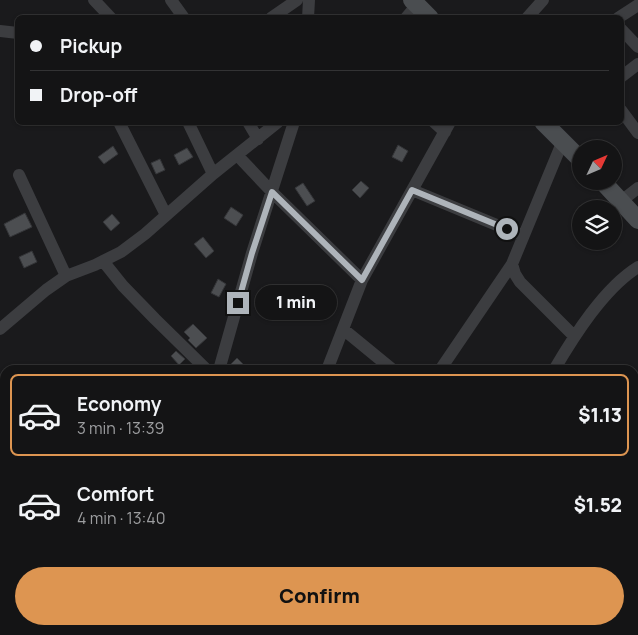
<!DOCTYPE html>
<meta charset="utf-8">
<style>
:root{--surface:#141415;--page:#1d1d1e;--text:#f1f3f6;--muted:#9d9ea0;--line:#333334;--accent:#dd9551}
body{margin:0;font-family:Manrope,sans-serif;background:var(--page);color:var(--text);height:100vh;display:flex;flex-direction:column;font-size:19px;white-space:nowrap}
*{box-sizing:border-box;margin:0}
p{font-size:16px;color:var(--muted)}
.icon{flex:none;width:28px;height:28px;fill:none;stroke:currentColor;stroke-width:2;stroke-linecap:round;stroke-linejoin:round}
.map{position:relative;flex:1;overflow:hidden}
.side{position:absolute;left:0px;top:365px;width:639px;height:270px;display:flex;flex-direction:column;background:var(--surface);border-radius:15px 15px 0 0;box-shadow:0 1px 4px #0004,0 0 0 1px var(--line)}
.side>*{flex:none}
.top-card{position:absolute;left:15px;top:15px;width:609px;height:110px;border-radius:8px;box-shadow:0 1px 4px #0004,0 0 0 1px var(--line);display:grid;align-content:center;height:110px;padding:0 15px;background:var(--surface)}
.needle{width:32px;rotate:46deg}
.buttons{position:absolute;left:572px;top:140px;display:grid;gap:10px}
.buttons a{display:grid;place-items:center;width:50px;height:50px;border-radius:50%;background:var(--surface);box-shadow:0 1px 4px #0004,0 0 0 1px var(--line);font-size:25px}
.end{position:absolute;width:22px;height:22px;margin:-11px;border:6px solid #aeb4ba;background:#111;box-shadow:0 0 0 2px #111}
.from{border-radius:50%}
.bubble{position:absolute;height:35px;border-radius:18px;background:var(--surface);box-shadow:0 1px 4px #0004,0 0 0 1px var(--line);font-size:16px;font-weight:800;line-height:35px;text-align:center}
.top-card b{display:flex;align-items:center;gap:18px;height:48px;font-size:19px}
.top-card b+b{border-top:1px solid var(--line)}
.top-card i{width:12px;height:12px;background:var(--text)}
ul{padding:9px 0 0;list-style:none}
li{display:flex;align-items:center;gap:15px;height:82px;margin:0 10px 8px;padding:0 5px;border:2px solid transparent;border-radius:8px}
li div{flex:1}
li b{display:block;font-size:19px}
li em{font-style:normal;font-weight:800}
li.selected{border-color:var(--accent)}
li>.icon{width:45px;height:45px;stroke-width:1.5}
.button{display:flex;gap:10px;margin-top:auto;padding:10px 15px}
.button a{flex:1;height:58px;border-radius:30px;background:var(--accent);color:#111;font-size:20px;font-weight:800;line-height:58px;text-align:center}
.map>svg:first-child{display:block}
.building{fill:#4c4e51;stroke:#343538}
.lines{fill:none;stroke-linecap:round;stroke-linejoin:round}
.path{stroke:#424447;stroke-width:2;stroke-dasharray:2.5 4;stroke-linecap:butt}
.street{stroke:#3c3d40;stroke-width:12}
.secondary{stroke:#4a4d50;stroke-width:18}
.route{stroke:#aeb4ba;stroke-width:6}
</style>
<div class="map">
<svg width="638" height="635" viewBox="0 0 638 635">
<rect width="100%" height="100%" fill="#1a1a1c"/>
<!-- building -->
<path class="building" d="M398,145L408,151L402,162L392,157Z
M113,146L118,154L104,164L98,157Z
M187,148L193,157L179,165L174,155Z
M160,159L165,170L156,174L151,163Z
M361,181L369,188L360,198L352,190Z
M303,183L315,201L307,206L295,188Z
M231,207L243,215L236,226L224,218Z
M25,213L32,227L10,237L4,224Z
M112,214L120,223L111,231L103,222Z
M203,237L214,251L206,258L194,244Z
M32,251L37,262L24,268L19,257Z
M218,279L226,284L219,297L211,293Z
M193,324L207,338L196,348L188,340L190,338L184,332Z
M176,351L185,359L179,365L171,356Z
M237,358L249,370H227L229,366Z"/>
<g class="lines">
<!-- path -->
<path class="path" d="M578,635L580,630"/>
<!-- street -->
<path class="street" d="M94,0L111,18
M171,0L184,18
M271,18L297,0
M308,18L309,0
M406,18L417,5
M527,18L543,0
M618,18L638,5
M621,29L638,47
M0,31L18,33
M621,77L638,64
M621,110L638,133
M119,122L166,215
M188,122L213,174
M248,122L258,139
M434,122L445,132
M237,155L272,192L362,280
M19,175L66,276
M412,190L523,236
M620,202L638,188
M103,261L123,286L155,319L207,370
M512,264L515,274L520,282L574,336
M0,329L46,290L66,276L95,265L121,252L145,234L213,174L278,122
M343,329L393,370
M219,370L252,253L294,122
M327,370L362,280L450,122
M440,370L512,264L562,143
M554,370C574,336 604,288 638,267
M634,469L638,464
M634,533L638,538
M0,570L5,573
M634,587L638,585
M103,630L112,635
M383,630L390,635
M453,630L457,635
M594,630L600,635
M53,635L55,630
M194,635L197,630
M303,635L305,630
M410,635L413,630
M612,635V630"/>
<!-- secondary -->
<path class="secondary" d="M412,0L430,18
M543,122L581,160
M602,181L638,220"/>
</g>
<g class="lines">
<!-- route -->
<path class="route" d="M238,303L252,253L272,192L362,280L412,190L507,229"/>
</g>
</svg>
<div class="buttons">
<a><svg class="needle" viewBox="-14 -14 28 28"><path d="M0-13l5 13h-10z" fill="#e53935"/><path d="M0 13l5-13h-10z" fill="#9d9ea0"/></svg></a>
<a><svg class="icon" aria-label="layers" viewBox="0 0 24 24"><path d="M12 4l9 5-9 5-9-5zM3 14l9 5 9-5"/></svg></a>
</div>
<i class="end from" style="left:507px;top:229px"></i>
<i class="end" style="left:238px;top:303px"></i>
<div class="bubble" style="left:255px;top:285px;width:82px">1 min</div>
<div class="top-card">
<b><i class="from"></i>Pickup</b>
<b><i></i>Drop-off</b>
</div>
<section class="side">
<ul>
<li class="selected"><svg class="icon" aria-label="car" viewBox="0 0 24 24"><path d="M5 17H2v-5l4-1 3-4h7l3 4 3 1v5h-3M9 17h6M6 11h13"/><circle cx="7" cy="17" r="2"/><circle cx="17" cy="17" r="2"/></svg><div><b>Economy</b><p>3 min · 13:39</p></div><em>$1.13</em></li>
<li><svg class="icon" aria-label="car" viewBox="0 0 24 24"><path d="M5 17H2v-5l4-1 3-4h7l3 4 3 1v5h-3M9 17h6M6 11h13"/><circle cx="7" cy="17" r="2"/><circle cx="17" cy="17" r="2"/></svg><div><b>Comfort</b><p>4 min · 13:40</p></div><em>$1.52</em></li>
</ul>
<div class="button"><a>Confirm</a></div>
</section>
</div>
